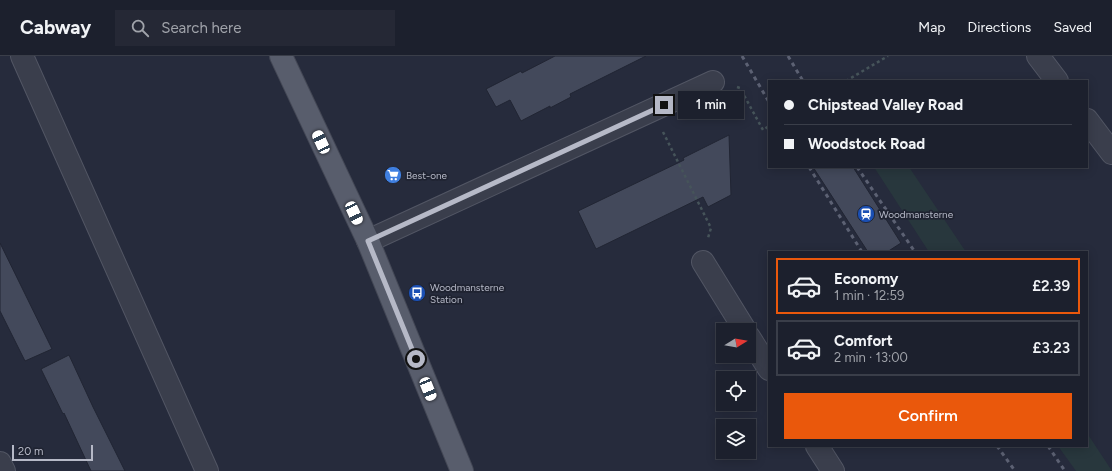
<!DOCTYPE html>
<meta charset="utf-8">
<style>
:root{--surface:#1c202d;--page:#252835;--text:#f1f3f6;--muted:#a0a3aa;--line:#3a3e49;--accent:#ea580c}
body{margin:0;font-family:Figtree,sans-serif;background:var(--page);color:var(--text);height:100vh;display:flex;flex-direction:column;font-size:15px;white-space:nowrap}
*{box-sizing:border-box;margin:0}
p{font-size:13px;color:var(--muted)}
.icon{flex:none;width:22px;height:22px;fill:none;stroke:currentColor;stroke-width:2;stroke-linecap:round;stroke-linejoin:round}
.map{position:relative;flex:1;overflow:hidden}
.drawer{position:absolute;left:768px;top:195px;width:320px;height:196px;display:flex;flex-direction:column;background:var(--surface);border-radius:0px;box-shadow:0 2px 10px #0003,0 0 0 1px var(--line)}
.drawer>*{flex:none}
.hud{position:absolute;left:768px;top:24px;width:320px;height:88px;border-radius:0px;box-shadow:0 2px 10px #0003,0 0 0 1px var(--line);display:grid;align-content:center;height:88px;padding:0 16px;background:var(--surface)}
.needle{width:26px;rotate:79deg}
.controls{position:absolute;left:716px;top:267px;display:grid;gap:8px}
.controls a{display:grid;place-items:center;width:40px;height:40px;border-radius:0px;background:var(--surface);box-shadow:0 2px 10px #0003,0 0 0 1px var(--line);font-size:20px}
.scale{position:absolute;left:12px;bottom:10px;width:81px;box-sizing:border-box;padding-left:4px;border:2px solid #b6b9c7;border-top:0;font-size:11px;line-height:14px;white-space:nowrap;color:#b6b9c7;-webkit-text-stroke:3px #1f2331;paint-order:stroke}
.end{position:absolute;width:18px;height:18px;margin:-9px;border:5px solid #b6b9c7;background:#111;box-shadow:0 0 0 2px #111}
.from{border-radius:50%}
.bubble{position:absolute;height:28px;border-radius:0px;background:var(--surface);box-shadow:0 2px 10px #0003,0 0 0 1px var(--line);font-size:13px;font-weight:600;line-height:28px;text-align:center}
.car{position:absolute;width:12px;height:24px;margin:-12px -6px;border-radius:5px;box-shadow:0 0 3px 1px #0007;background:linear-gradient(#fff 24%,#345 0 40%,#fff 0 76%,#345 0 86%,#fff 0)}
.hud b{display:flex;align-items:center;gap:14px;height:38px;font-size:15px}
.hud b+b{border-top:1px solid var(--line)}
.hud i{width:10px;height:10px;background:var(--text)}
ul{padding:7px 0 0;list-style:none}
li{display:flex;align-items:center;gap:12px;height:56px;margin:0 8px 6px;padding:0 8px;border:2px solid var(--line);border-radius:0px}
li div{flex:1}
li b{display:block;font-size:15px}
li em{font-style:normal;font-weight:600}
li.on{border-color:var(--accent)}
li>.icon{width:36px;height:36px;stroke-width:1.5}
.button{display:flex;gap:8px;margin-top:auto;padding:8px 16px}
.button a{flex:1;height:46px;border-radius:0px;background:var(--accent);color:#fff;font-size:16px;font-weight:600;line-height:46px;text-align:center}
header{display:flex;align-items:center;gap:24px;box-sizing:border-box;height:56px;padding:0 20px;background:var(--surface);border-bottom:1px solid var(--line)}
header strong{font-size:19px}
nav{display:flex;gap:22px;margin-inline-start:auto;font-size:14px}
.search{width:280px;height:36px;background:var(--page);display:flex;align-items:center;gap:10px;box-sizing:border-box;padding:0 14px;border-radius:0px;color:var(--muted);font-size:15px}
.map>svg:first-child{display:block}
.green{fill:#28373d}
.building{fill:#43495b;stroke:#212533}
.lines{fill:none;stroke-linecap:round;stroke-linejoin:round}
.minor-casing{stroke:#525664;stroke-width:24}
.major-casing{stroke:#434755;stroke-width:24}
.path{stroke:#46545a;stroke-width:2.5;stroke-dasharray:3 3;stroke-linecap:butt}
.minor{stroke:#3a3e4c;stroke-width:22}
.major{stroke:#585d6c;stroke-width:22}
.rail{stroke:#5c6173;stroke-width:3;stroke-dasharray:4 4;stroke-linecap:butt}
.route{stroke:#b6b9c7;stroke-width:5}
.labels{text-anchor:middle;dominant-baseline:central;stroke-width:3.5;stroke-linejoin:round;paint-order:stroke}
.poi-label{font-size:10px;fill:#b6b9c7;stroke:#1f2331;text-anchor:start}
</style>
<header>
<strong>Cabway</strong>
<div class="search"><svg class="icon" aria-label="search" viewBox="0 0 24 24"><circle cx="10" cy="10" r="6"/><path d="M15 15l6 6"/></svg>Search here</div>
<nav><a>Map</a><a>Directions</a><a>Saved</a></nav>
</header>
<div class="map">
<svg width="1112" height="415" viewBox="0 0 1112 415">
<rect width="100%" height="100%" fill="#262b3c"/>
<!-- green -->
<path class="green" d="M874,111H909L966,196H929Z
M1087,377L1112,415H1076L1058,390H1087Z"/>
<!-- building -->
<path class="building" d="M555,0H646L570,38L571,41L550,52V50L521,65L510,44L496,51L486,33L521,15L522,17Z
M729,79L731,139L708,151L703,141L596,193L578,155L684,104L683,102Z
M813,111H853L901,187L887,196H868Z
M0,187L52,293L25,305L0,255Z
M69,299L93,351L125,415H91L64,357L63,358L41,313Z"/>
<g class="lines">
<defs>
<path id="minor" d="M22,0L207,415
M1038,0L1057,25
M1087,64L1112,97
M368,185L713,26
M703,206L745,274
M749,281L769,313
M817,390L833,415
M0,407L4,415"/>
<path id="major" d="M281,0L368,185L462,415"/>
</defs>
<!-- minor casing -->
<use href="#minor" class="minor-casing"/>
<!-- major casing -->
<use href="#major" class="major-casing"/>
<!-- path -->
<path class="path" d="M846,25L888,0
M737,31L740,32L763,74L769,70
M663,76L711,172L708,182"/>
<!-- minor -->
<use href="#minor" class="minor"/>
<!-- major -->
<use href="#major" class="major"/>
<!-- rail -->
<path class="rail" d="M742,0L769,46
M788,0L803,25
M809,111L862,196
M857,111L915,196
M997,390L1015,415
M1048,390L1065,415"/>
</g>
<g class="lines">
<!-- route -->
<path class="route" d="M416,303L368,185L664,49"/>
</g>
<!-- icons -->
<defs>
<symbol id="supermarket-disc" viewBox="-11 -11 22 22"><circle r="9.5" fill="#3f7fe0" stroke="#1f2331"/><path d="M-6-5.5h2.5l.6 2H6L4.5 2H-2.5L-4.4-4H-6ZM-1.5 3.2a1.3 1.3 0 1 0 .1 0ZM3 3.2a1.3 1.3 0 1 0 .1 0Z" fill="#fff"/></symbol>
<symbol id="station-disc" viewBox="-11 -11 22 22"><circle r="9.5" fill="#1a4fb4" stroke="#1f2331"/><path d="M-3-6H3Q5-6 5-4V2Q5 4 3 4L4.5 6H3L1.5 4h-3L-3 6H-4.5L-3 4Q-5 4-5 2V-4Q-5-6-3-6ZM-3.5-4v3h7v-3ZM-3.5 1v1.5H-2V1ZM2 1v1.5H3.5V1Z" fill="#fff"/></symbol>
<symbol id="bus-disc" viewBox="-11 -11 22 22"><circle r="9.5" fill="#1a4fb4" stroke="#1f2331"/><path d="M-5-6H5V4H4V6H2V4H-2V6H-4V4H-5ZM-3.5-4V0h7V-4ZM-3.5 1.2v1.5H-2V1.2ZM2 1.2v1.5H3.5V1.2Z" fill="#fff"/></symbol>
</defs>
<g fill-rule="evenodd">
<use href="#supermarket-disc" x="383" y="109" width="20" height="20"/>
<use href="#station-disc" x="856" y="148" width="20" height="20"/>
<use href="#bus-disc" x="407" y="227" width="20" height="20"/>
</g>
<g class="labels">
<!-- poi labels -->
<g class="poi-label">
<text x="406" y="119">Best-one</text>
<text x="879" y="158">Woodmansterne</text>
<text x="430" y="231">Woodmansterne<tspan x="430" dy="12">Station</tspan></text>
</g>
</g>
</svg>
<div class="controls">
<a><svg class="needle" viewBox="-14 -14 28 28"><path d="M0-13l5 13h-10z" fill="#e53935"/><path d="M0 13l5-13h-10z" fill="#a0a3aa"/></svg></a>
<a><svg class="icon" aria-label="locate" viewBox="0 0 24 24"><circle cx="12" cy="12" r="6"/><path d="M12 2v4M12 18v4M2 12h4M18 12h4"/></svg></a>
<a><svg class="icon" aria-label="layers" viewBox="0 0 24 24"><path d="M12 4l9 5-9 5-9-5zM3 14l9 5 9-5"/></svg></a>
</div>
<div class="scale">20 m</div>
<i class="end from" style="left:416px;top:303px"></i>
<i class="end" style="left:664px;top:49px"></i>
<div class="bubble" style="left:678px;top:35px;width:66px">1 min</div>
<i class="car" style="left:321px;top:86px;rotate:335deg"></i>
<i class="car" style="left:354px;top:157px;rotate:155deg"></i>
<i class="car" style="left:428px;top:333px;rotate:158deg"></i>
<div class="hud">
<b><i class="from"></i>Chipstead Valley Road</b>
<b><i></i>Woodstock Road</b>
</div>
<section class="drawer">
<ul>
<li class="on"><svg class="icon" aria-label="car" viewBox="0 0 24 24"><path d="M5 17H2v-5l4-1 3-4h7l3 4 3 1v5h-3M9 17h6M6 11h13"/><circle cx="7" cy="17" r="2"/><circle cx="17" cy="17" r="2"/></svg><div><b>Economy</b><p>1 min · 12:59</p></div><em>£2.39</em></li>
<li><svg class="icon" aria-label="car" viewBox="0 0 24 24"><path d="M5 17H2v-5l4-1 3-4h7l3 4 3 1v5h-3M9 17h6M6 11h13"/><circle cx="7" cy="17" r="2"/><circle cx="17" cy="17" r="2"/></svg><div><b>Comfort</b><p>2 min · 13:00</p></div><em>£3.23</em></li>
</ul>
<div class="button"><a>Confirm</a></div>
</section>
</div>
